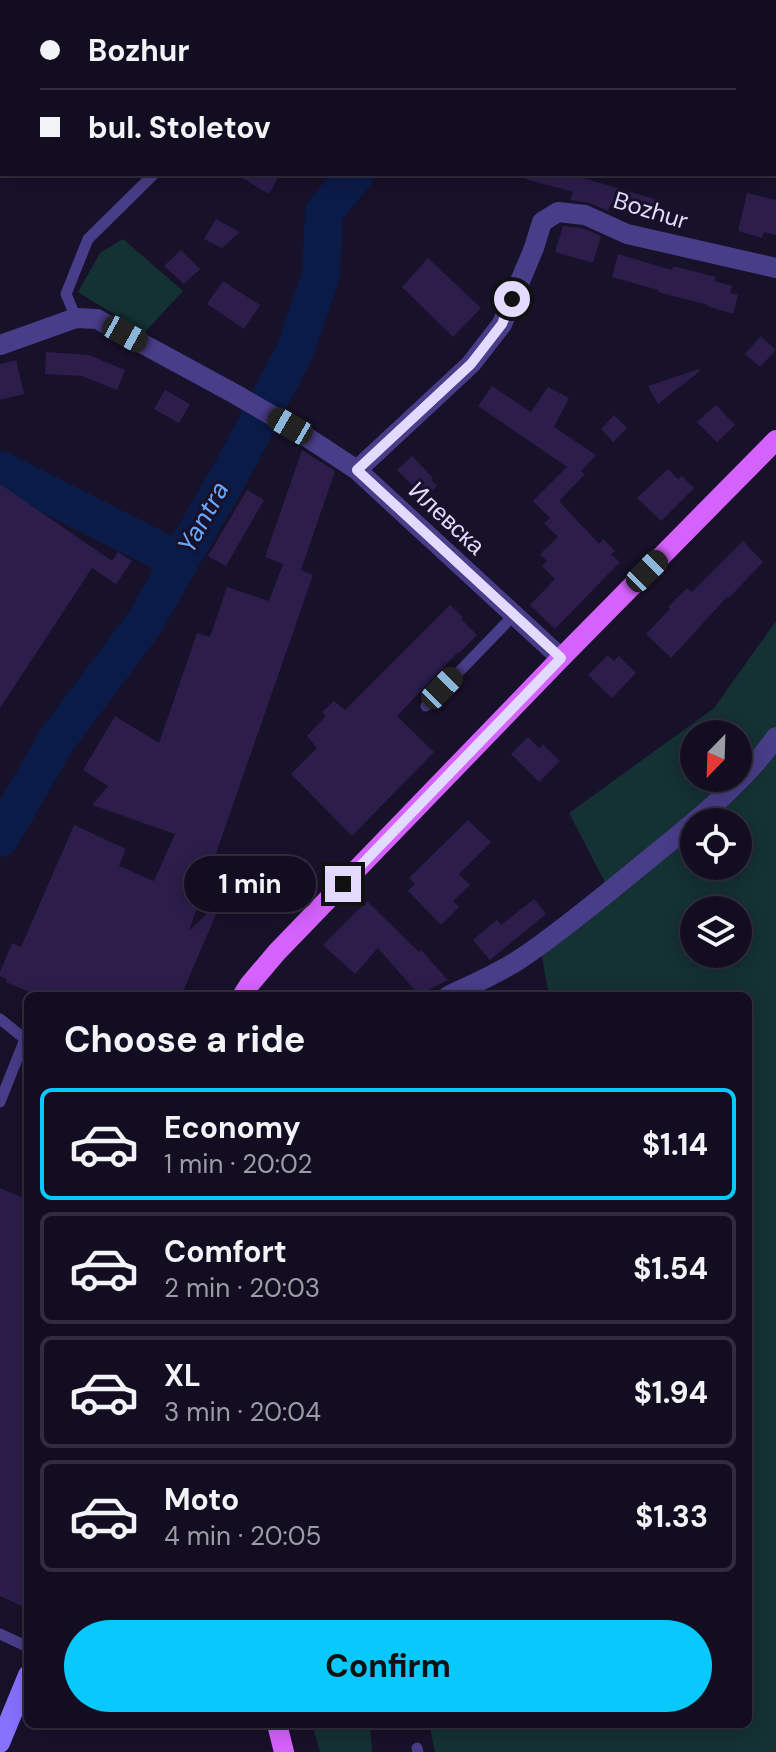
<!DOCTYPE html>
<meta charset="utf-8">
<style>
:root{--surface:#120d20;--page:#1b1629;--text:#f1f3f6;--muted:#9c9ca5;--line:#312d3e;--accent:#08c8fc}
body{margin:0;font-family:"DM Sans",sans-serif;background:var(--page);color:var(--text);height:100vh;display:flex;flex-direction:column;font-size:30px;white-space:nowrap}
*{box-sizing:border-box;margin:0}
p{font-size:26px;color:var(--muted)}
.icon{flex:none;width:44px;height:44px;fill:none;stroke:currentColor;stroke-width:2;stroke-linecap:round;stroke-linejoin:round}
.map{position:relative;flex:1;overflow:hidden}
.side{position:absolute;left:24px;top:992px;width:728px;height:736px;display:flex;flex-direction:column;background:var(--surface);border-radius:12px;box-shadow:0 4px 20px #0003,0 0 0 2px var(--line)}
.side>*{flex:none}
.top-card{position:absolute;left:0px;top:0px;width:776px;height:176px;box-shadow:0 4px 20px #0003,0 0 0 2px var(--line);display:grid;align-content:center;height:176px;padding:0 40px;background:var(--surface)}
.needle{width:52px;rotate:203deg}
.tools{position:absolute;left:680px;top:720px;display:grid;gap:16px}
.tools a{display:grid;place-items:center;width:72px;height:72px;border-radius:50%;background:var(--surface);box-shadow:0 4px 20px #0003,0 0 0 2px var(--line);font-size:40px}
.end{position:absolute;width:36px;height:36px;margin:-18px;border:10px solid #e2daff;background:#111;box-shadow:0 0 0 4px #111}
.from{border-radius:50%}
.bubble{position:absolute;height:56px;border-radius:28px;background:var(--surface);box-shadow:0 4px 20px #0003,0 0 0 2px var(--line);font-size:26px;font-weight:700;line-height:56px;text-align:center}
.car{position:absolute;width:24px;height:48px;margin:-24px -12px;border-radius:10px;box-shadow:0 0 6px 2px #0007;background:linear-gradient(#222 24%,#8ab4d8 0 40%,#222 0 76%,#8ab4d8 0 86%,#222 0)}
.top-card b{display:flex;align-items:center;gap:28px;height:76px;font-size:30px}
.top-card b+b{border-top:2px solid var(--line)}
.top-card i{width:20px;height:20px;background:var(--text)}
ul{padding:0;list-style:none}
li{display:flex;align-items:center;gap:24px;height:112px;margin:0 16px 12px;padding:0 24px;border:4px solid var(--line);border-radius:12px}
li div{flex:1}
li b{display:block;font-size:30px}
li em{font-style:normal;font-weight:700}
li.on{border-color:var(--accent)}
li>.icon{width:72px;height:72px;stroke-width:1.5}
h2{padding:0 40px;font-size:36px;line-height:96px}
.primary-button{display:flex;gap:16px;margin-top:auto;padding:16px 40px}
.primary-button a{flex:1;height:92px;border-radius:48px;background:var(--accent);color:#111;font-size:32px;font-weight:700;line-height:92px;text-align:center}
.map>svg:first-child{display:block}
.green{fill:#143134;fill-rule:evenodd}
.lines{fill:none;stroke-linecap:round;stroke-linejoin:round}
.river{stroke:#0b1b48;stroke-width:38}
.building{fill:#2c1d4b}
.lane{stroke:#483d88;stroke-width:11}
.street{stroke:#483d88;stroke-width:20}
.secondary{stroke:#8672fd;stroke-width:20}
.primary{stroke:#d562fd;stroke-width:20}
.route{stroke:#e2daff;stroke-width:10}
.labels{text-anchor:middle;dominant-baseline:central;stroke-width:6;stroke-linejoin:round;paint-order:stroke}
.street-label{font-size:24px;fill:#e2daff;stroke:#18112a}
.water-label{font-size:26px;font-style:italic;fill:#69a8fd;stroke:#18112a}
</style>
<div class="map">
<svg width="776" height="1752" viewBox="0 0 776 1752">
<rect width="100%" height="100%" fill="#18112a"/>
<!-- green -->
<path class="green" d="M0,0H346L344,2H2V151L0,152Z
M123,239L183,291L144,333L78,292L100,253Z
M776,621V1752H435L429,1724H748V996H549L542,957L545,941L609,890L569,813L714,708ZM694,734H738V778H694ZM694,822H738V866H694ZM694,910H738V954H694Z
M312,1724H370L372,1752H320Z"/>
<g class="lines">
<!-- river -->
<path class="river" d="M547,2L548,0
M0,470L180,561
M0,838L56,741L143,625L234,467L294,353L321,275L324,212L355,174"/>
</g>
<!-- building -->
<path class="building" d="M235,174H280L269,194Z
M527,174H570L661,201L656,216L611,203L608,211L590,203L570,200L573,192L526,179Z
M747,193L776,200V235L764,232L762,238L738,231Z
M216,219L240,232L222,248L204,239Z
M563,226L582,228L601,236L593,263L555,252Z
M181,250L200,269L184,284L164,266Z
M618,254L672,270L673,266L716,277L715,281L732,286L730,293L738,295L733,314L707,306L708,305L658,292V290L612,277Z
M428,258L481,308L453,337L402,287Z
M223,281L260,305L244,329L207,304Z
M761,336L776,350L760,367L745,354Z
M46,352L89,355L125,370L117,390L82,376L45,374Z
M16,360L24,394L0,400V364Z
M699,369L700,371L658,404L648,386Z
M492,386L531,412L548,387L569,398L554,427L596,455L581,471L585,474L559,501L599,544L603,539L615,551L611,554L620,562L555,629L530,605L555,579L542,566L547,561L540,554L558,537L544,523L550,518L533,501L567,467L478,406Z
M165,390L190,404L179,423L154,409Z
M716,405L735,425L717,442L697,422Z
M614,415L627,428L613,442L601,429Z
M302,450L335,471L301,570L313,575L189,931L223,898L181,996H38L6,982L7,979L0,976V972L12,943L21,947L74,825L126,849L119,866L154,881L175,834L92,805L108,786L83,770L115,716L159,743L197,633L210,637L227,587L269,601L283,564L265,557Z
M412,456L433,478L431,480L437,486L425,498L397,470Z
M668,469L678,479L682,476L694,488L661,521L637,498Z
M0,484L112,561L118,552L132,561L116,584L92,568L0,708Z
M247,490L264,500L226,566L208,556Z
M743,541L763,562L729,598L728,596L671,658L646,634L670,609L668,607L687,588L692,592Z
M450,605L463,617L461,619L477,635L459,653L458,652L397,716L434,752L352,836L291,774L317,748L307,736L326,716L322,712L334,701L345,710Z
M608,655L614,661L619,656L636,673L612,698L588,675Z
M528,737L539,748L543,745L560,761L539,782L511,754Z
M468,820L491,842L459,874L470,885L453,901L459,907L441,925L408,891L415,884L409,878Z
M274,864L298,890L279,910L272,903L267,909L239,881L254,866L263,875Z
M534,899L546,914L490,960L473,940L497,920L501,925Z
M367,901L419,952L421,950L448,980L419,995L378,948L355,974L323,945Z
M0,1188L28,1200V1609L0,1596Z"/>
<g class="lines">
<!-- lane -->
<path class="lane" d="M76,318L66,294L88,239L154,174
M426,706L514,615
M0,1019L25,1039L0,1102
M0,1634L28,1647
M417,1748L418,1752"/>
<!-- street -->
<path class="street" d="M774,56L776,57
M0,345L76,318L97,319L235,394L290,426L357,470L561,658
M357,470L471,364L502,324L534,248L542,222L558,212L585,215L627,234L776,268
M448,996C473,984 500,973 523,957C567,927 608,892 649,859C694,822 742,785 776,737"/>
<!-- secondary -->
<path class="secondary" d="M0,1743L28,1675"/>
<!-- primary -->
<path class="primary" d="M242,996L249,985L277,952L561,658L776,440
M277,1724L284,1752"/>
</g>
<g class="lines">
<!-- route -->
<path class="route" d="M343,884L561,658L357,470L471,364L502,324L512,299"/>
</g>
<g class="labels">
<!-- street labels -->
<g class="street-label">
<text transform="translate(651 210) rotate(17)">Bozhur</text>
<text transform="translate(447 518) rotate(43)">Илевска</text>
</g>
<!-- water labels -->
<g class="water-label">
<text transform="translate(203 517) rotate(-61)">Yantra</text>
</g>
</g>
</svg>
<div class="tools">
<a><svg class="needle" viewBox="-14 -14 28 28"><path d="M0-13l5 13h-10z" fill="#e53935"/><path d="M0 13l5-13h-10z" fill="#9c9ca5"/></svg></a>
<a><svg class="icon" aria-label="locate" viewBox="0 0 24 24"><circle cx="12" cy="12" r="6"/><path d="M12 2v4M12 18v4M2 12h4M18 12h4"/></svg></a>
<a><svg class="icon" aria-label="layers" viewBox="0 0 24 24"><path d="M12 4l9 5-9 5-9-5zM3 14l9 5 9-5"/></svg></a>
</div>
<i class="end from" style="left:512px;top:299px"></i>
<i class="end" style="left:343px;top:884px"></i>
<div class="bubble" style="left:184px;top:856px;width:132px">1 min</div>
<i class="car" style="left:125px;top:334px;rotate:119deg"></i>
<i class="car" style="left:290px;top:426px;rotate:300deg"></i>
<i class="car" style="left:647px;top:571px;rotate:45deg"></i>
<i class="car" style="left:442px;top:688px;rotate:44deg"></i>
<div class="top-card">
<b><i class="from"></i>Bozhur</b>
<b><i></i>bul. Stoletov</b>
</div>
<section class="side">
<h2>Choose a ride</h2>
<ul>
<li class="on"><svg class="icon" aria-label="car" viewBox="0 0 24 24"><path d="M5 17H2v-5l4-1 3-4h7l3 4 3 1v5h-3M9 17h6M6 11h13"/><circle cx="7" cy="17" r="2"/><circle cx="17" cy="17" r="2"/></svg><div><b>Economy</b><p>1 min · 20:02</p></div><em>$1.14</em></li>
<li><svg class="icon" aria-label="car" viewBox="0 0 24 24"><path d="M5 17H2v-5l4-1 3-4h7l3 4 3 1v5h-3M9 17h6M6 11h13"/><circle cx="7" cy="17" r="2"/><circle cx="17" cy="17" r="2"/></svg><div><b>Comfort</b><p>2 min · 20:03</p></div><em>$1.54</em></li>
<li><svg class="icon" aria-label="car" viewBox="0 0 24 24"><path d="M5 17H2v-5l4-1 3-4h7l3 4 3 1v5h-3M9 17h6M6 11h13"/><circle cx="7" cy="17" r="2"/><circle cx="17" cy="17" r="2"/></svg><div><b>XL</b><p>3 min · 20:04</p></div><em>$1.94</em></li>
<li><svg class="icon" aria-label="car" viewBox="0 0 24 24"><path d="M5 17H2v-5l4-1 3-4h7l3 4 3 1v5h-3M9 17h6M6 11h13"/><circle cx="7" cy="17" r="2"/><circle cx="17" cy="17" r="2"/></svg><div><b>Moto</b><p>4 min · 20:05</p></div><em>$1.33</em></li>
</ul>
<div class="primary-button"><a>Confirm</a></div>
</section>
</div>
